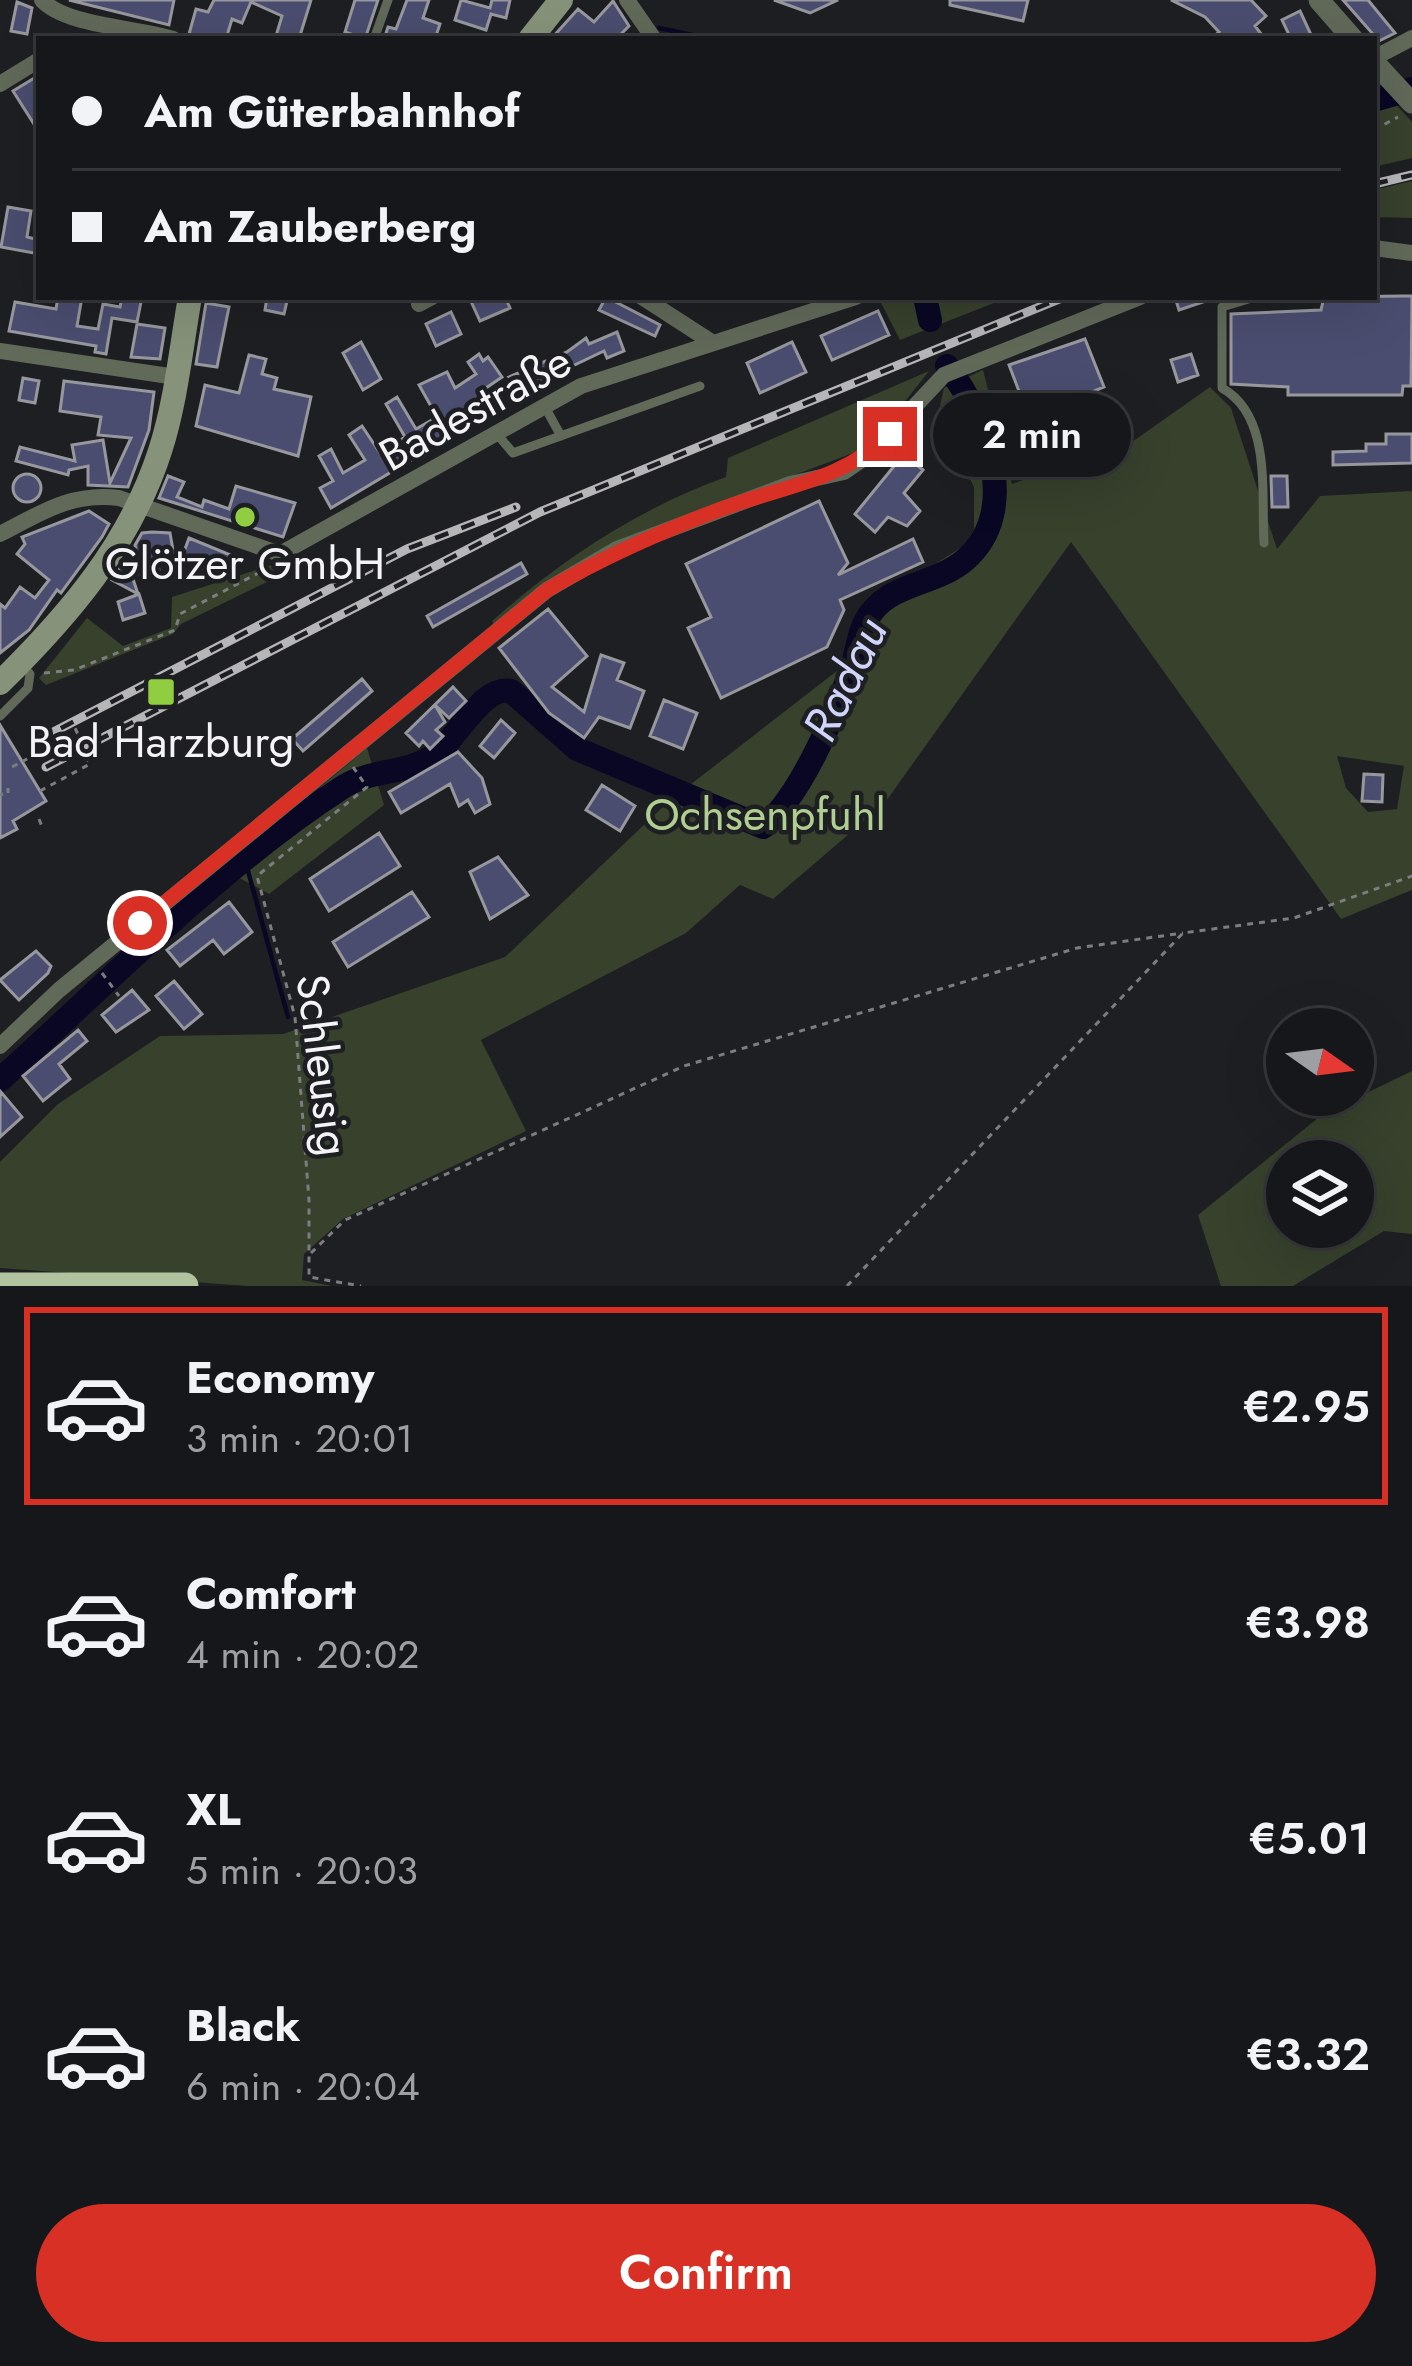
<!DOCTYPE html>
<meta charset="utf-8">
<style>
:root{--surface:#16171a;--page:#1f2023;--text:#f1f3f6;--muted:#9e9fa2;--line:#353639;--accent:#d93025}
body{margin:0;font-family:Jost,sans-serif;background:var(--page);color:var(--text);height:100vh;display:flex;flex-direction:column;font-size:45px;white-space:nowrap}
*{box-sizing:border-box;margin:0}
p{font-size:39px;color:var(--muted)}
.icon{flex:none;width:66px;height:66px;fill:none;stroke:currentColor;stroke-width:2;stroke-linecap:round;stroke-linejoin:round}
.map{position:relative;height:1286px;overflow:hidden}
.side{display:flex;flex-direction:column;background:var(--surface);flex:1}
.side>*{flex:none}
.hud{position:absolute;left:36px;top:36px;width:1341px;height:264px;border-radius:0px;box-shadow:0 12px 48px #0002,0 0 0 3px var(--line);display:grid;align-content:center;height:264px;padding:0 36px;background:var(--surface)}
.needle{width:78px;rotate:104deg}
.tools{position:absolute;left:1266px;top:1008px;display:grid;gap:24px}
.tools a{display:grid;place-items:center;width:108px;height:108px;border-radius:50%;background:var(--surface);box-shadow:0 12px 48px #0002,0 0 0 3px var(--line);font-size:60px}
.end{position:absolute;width:54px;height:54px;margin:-27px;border:15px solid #d93025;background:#fff;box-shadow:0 0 0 6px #fff}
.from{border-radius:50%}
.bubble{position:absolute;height:84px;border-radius:42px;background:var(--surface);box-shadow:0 12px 48px #0002,0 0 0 3px var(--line);font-size:39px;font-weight:600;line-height:84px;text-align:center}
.hud b{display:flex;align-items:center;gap:42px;height:114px;font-size:45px}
.hud b+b{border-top:3px solid var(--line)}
.hud i{width:30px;height:30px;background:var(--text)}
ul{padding:21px 0 0;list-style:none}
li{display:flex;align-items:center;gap:36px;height:198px;margin:0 24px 18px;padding:0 12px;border:6px solid transparent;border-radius:0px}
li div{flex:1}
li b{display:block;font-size:45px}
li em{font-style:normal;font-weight:600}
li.current{border-color:var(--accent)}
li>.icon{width:108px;height:108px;stroke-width:1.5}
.button{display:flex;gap:24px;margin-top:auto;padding:24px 36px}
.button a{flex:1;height:138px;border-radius:72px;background:var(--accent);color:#fff;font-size:48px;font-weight:600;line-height:138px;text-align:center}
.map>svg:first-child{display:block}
.green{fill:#37412c;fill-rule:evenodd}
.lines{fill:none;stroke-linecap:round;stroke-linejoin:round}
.stream{stroke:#090724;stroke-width:4.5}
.river{stroke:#090724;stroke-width:24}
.building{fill:#4b4d70;stroke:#97989d;stroke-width:3}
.path{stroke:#7c7d80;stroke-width:3;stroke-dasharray:6 6;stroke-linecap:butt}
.service{stroke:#616959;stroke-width:9}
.minor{stroke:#616959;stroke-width:16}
.tertiary{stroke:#616959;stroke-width:21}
.secondary{stroke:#86937a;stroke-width:24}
.trunk{stroke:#b0c39e;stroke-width:27}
.rail-casing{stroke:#b6b6b9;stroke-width:9}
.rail{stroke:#1e1f22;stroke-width:4.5;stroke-dasharray:14;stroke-linecap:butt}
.route{stroke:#d93025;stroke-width:15}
.poi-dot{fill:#91cd40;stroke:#1e1f22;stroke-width:4.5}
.labels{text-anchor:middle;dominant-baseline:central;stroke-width:9;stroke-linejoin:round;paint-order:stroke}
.street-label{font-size:45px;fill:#f4f4f7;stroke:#1e1f22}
.poi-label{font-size:45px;fill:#f4f4f7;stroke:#1e1f22}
.park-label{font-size:45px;fill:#b0ce92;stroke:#1e1f22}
.water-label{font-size:48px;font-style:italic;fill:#d0d4fa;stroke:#1e1f22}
</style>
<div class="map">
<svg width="1412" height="1286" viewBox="0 0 1412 1286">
<rect width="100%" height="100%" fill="#1e1f22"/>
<!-- green -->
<path class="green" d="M1374,80L1412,122V158L1374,167Z
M1412,181V218L1374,217V190Z
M878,297H1009L900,340Z
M983,370L1012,484L1132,442L1210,387L1231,408L1277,549L1320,496L1412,491V890L1341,919L1071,542L884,804L773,899L740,885L686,933L481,1040L526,1131L343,1219L304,1254L302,1280L332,1286H248L0,1268V1162L58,1104L160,1036L283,1034L505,957L668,802L851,660L913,578L965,545L974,530V487L938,415L944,388ZM1337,756L1404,766L1397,809L1368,812L1346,788Z
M929,371L869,447L696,512L495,626L492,621C561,560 639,508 726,477L728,458Z
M278,563L283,574L181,624L173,634L46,685L39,678L87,618L123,646L171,628L172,597Z
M367,748L384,805L269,894L223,869Z
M1412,1071V1234L1384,1231L1293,1286H1221L1198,1215L1323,1114ZM1287,1161H1353V1227H1287Z"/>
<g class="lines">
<!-- stream -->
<path class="stream" d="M659,28L711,39
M245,860L288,1017"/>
<!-- river -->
<path class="river" d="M1374,100L1412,89
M925,297L930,320
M0,1080C111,980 218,868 343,787C369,770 403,774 430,758C457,742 480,685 511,691L577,749L763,827C800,798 836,712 852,667C857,652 858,636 865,622C886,582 933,587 965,560C1023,510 985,415 947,366"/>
</g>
<!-- building -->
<path class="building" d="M69,0H174L169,25Z
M214,0H311L299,39H275L282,16L251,2L242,23L232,19L226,39L189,34L196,9L208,12Z
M355,0H378L365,39L345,32Z
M407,0H429L423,18L440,24L435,39H384L388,27L396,29Z
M461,0L490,8L492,0H510L506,18L491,14L486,30L455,20Z
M774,0H838L810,13Z
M950,0H1028L1023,21L950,5Z
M1171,0H1251L1266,16L1255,26L1265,39H1211L1219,32L1205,17Z
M1343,0H1368L1395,33L1379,41Z
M613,1L629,26L616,39H551L578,9L594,22Z
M17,2L32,8L27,34L11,31Z
M1300,11L1313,39H1291L1282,20Z
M36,77L39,82V132L13,91Z
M8,207L31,211L27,237L39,240V254L1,247Z
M1402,296H1412L1411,386H1403L1402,395H1288V387L1231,384V314L1321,310L1324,297Z
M58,297H82L77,326L98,329L103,304L120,307L122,297H142L137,322L112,318L106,354L95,352L96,346L9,331L15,302L56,309Z
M267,297H288L284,314L265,310Z
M469,297H505L510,308L480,321Z
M606,297L660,325L655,336L599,310Z
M1175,297H1212V299L1179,310Z
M206,303L229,307L217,367L196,364Z
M878,311L889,335L832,360L821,336Z
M451,312L461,334L436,346L426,324Z
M137,324L165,328L160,359L131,357Z
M617,332L624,351L607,358L604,351L522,390L509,377L567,352L586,338L589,344Z
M1085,339L1104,387L1082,396L1089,414L1071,422L1065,406L1030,420L1009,365Z
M361,342L381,379L363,390L343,353Z
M792,342L806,372L760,393L747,363Z
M479,354L483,361L488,357L502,377L483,390L495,410L331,508L320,488L333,481L319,456L331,449L343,473L365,460L349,435L362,426L380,453L405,437L386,404L397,397L416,429L437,417L419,385L447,372L455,388L476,374L468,362Z
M1191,354L1198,375L1178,382L1171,360Z
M249,355L266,359L262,374L277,378L274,389L311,397L298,456L196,426L205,385L239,393Z
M23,378L39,381L35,403L19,400Z
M64,381L154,392L149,430L128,487L88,485V466L69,470L68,475L16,461L20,447L75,461L72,445L103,440L110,483L131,438L98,435L101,417L60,411Z
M1034,434L1042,451L1013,465L1005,448Z
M1386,434H1412V463L1333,465V452L1366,451V444H1386Z
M904,454L923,470L904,493L920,511L907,526L888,517L875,532L855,514Z
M13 488a14 14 0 1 1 28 0a14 14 0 1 1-28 0Z
M168,476L184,482L177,497L202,507L204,500L229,509L236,486L295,503L283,537L159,498Z
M1271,476H1287L1288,507H1272Z
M819,501L848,563L838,575L913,539L923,562L840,600L844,610L827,647L721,698L688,628L711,617L686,564Z
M89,511L109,524L102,537L61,593L57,590L29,630L0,653V604L5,608L20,587L35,598L49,580L17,554L25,544L22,537Z
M152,532L170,533L174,556L157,558L159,571L139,574L135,545L142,533Z
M189,538L233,556L224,577L181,560Z
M521,563L527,574L433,627L427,616Z
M121,567L131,573L138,594L112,580Z
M139,594L145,613L123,620L118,602Z
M548,609L587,656L552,687L584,712L601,655L624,663L617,680L644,691L630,728L599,717L584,738L549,713L499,648Z
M362,679L372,691L303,751L292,739Z
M453,687L466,701L449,718L435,705L445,722L436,730L443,736L430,749L423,741L419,746L406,733Z
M664,700L697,713L683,749L650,736Z
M501,720L515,733L494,758L480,746Z
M0,725L46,801L13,821L17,829L0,838Z
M458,752L482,778L490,804L475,813L468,800L459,806L450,784L401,813L389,792Z
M1364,774L1383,775L1382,802L1362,801Z
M602,785L635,806L620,831L586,810Z
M379,833L400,866L329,911L310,879Z
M498,857L528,895L490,919L470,872Z
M412,892L429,917L348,967L333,942Z
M229,902L252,932L224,954L213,940L180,966L167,950Z
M36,951L51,966L48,973L19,1000L0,980Z
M174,981L202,1014L184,1029L156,996Z
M132,990L149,1010L116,1032L102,1015Z
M78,1030L87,1041L59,1064L70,1079L43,1101L23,1076Z
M0,1091L22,1117L0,1137Z"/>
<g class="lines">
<!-- path -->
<path class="path" d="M1374,130L1398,117
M44,673L74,670L175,630L180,614L268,568
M78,734L83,744
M12,767L77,732L73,724
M353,767L367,787L257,876L295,1017L309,1200V1277L361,1286
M40,791L90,764L86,758
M8,793V788
M0,795L3,794
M39,819L43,829
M102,973L119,996
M311,1253L345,1220L684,1066L1077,948L1183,933
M847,1286L1183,933L1294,918L1412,876"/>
<!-- service -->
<path class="service" d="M374,39L388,0
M1255,297L1222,307V388C1272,416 1261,492 1264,543
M545,407L561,436
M497,434L513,453L700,386
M0,716L28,688L30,674L21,664"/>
<!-- minor -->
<path class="minor" d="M42,0C66,26 135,27 173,39
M627,0L654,39
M1374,58L1412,38
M0,84L39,60
M1374,248L1412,253
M642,297L710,341
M419,304L432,297
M0,351L176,377
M0,534C41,513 71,492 119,498L280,554L581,386L856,297
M0,1046L59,990L547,590L617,549L790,484L844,472L869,455L944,375L1140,297"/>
<!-- tertiary -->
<path class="tertiary" d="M1319,0L1353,39
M1374,62L1412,103"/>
<!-- secondary -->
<path class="secondary" d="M530,39L561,0
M0,683C69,615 130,544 160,451C176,402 181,348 190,297"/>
<!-- trunk -->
<path class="trunk" d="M0,1286H185"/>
<defs>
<path id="rail" d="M1374,184L1412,175
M36,741L407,549L516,507
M46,767L540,512L1064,297"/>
</defs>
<!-- rail casing -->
<use href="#rail" class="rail-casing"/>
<!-- rail -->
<use href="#rail" class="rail"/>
</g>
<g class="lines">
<!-- route -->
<path class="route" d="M140,923L547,590C605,556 662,531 724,508C784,486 844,480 890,434"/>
</g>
<!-- markers -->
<g class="poi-dot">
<circle cx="245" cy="517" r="12"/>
<rect x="146" y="677" width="30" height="30" rx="6"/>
</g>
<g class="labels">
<!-- street labels -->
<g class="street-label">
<text transform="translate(475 408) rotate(-29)">Badestraße</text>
<text transform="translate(323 1065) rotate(83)">Schleusig</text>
</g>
<!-- poi labels -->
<g class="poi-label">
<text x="245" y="563">Glötzer GmbH</text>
<text x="161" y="741">Bad Harzburg</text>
</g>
<!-- park labels -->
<g class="park-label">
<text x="765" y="814">Ochsenpfuhl</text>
</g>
<!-- water labels -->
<g class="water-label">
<text transform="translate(845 679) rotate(-64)">Radau</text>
</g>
</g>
</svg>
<div class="tools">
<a><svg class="needle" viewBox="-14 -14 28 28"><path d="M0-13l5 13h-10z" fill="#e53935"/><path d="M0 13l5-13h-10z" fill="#9e9fa2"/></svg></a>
<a><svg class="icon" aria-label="layers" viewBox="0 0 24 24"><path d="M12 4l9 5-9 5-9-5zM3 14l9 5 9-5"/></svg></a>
</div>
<i class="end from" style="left:140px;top:923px"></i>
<i class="end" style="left:890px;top:434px"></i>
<div class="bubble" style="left:933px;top:393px;width:198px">2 min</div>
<div class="hud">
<b><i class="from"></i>Am Güterbahnhof</b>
<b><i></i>Am Zauberberg</b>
</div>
</div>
<section class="side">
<ul>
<li class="current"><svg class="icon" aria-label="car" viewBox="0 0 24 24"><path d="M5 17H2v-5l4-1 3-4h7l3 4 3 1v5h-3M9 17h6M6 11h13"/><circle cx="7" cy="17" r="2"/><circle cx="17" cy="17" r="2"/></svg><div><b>Economy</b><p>3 min · 20:01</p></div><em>€2.95</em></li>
<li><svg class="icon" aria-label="car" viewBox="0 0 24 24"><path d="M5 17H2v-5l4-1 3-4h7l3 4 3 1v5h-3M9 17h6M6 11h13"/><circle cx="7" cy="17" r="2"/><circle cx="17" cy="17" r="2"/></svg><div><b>Comfort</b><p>4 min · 20:02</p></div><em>€3.98</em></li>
<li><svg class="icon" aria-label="car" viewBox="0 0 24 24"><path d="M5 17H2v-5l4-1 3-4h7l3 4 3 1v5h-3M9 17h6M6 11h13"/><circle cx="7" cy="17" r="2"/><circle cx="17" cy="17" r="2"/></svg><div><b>XL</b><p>5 min · 20:03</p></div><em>€5.01</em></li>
<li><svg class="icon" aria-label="car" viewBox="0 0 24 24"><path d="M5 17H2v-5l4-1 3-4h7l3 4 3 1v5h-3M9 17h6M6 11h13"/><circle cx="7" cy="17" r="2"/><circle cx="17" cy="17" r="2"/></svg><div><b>Black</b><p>6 min · 20:04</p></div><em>€3.32</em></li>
</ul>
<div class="button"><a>Confirm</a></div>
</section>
